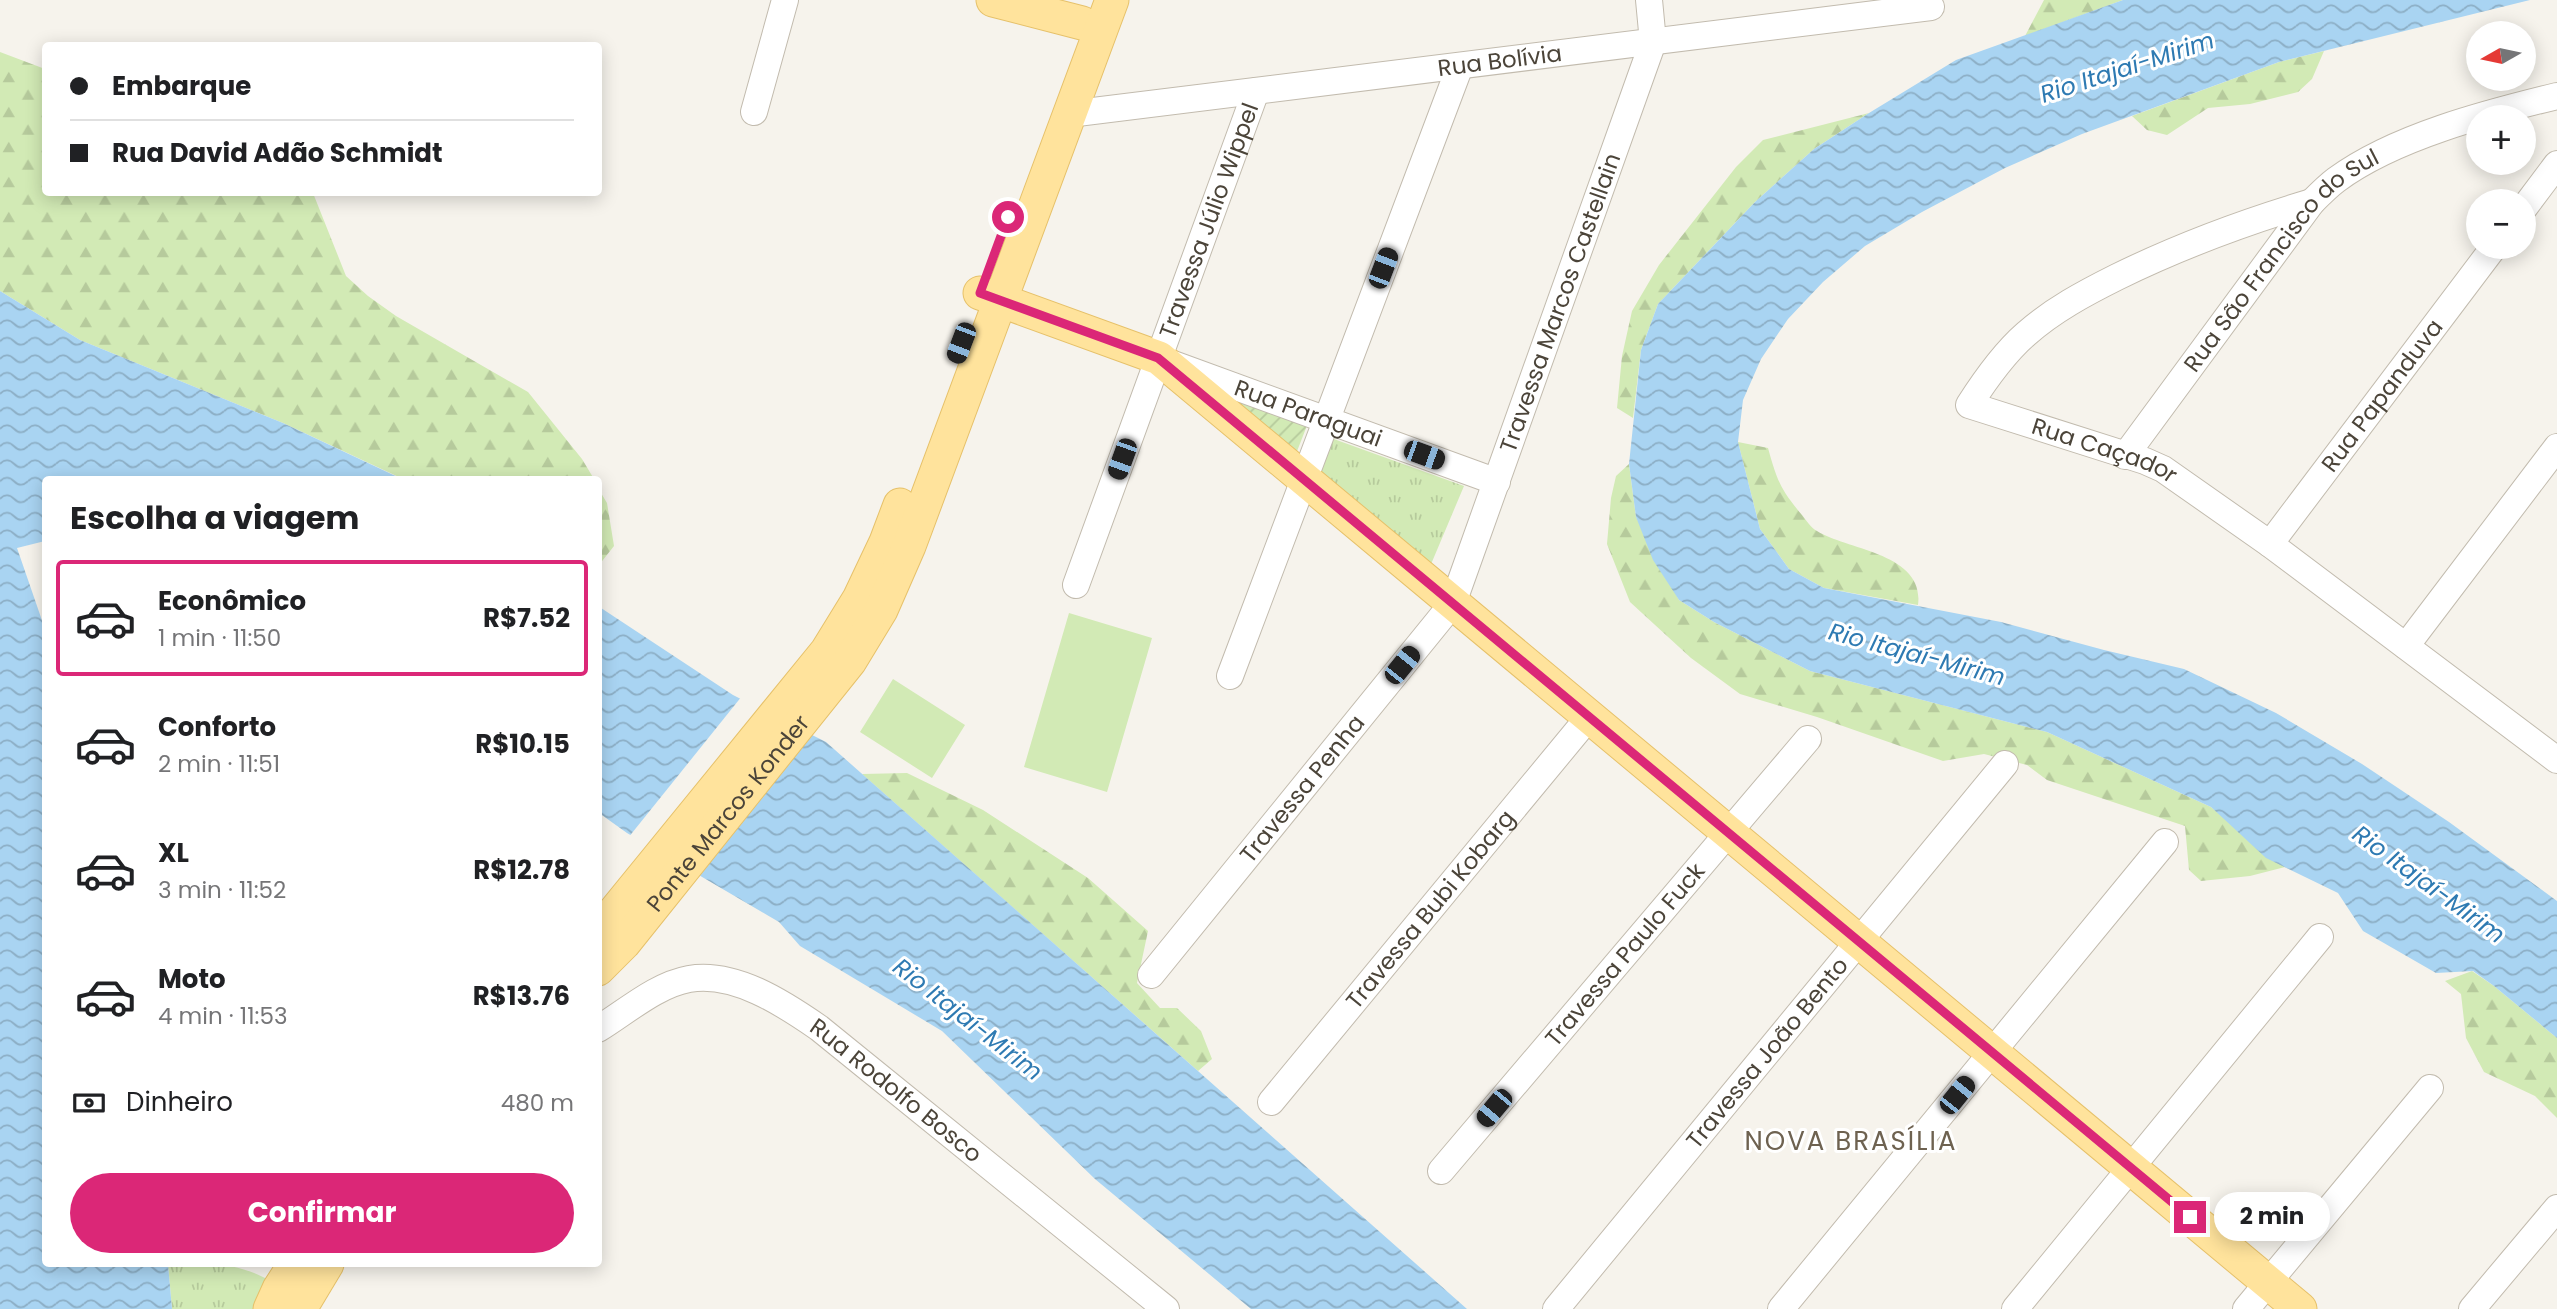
<!DOCTYPE html>
<html lang="pt">
<meta charset="utf-8">
<style>
:root{--surface:#fff;--page:#f6f6f6;--text:#202124;--muted:#757577;--line:#e0e0e0;--accent:#db2777}
body{margin:0;font-family:Poppins,sans-serif;background:var(--page);color:var(--text);height:100vh;display:flex;flex-direction:column;font-size:26px;white-space:nowrap}
*{box-sizing:border-box;margin:0}
p{font-size:23px;color:var(--muted)}
.icon{flex:none;width:38px;height:38px;fill:none;stroke:currentColor;stroke-width:2;stroke-linecap:round;stroke-linejoin:round}
.map{position:relative;flex:1;overflow:hidden}
.sheet{position:absolute;left:42px;top:476px;width:560px;height:791px;display:flex;flex-direction:column;background:var(--surface);border-radius:7px;box-shadow:0 4px 18px #0003}
.sheet>*{flex:none}
.hud{position:absolute;left:42px;top:42px;width:560px;height:154px;border-radius:7px;box-shadow:0 4px 18px #0003;display:grid;align-content:center;height:154px;padding:0 28px;background:var(--surface)}
.needle{width:46px;rotate:261deg}
.controls{position:absolute;left:2466px;top:21px;display:grid;gap:14px}
.controls a{display:grid;place-items:center;width:70px;height:70px;border-radius:50%;background:var(--surface);box-shadow:0 4px 18px #0003;font-size:35px}
.end{position:absolute;width:32px;height:32px;margin:-16px;border:9px solid #db2777;background:#fff;box-shadow:0 0 0 4px #fff}
.from{border-radius:50%}
.bubble{position:absolute;height:49px;border-radius:24px;background:var(--surface);box-shadow:0 4px 18px #0003;font-size:23px;font-weight:700;line-height:49px;text-align:center}
.car{position:absolute;width:21px;height:42px;margin:-21px -10px;border-radius:9px;box-shadow:0 0 5px 2px #0007;background:linear-gradient(#222 24%,#8ab4d8 0 40%,#222 0 76%,#8ab4d8 0 86%,#222 0)}
.hud b{display:flex;align-items:center;gap:24px;height:66px;font-size:26px}
.hud b+b{border-top:2px solid var(--line)}
.hud i{width:18px;height:18px;background:var(--text)}
ul{padding:0;list-style:none}
li{display:flex;align-items:center;gap:21px;height:116px;margin:0 14px 10px;padding:0 14px;border:4px solid transparent;border-radius:7px}
li div{flex:1}
li b{display:block;font-size:26px}
li em{font-style:normal;font-weight:700}
li.selected{border-color:var(--accent)}
li>.icon{width:63px;height:63px;stroke-width:1.5}
h2{padding:0 28px;font-size:32px;line-height:84px}
.pay{display:flex;align-items:center;gap:18px;height:77px;padding:0 28px;font-size:26px}
.pay p{margin-inline-start:auto}
.action{display:flex;gap:14px;margin-top:auto;padding:14px 28px}
.action a{flex:1;height:80px;border-radius:42px;background:var(--accent);color:#fff;font-size:28px;font-weight:700;line-height:80px;text-align:center}
.map>svg:first-child{display:block}
.grass{fill:url(#grass-tufts)}
.forest{fill:url(#forest-firs)}
.garden{fill:url(#garden-furrows)}
.pitch{fill:#d2eab5}
.water{fill:url(#water-waves)}
.pier{fill:#f6f3ec}
.lines{fill:none;stroke-linecap:round;stroke-linejoin:round}
.minor-casing{stroke:#c2bbae;stroke-width:28}
.major-casing{stroke:#e6c16a;stroke-width:35}
.minor{stroke:#fff;stroke-width:26}
.major{stroke:#ffe39c;stroke-width:33}
.route{stroke:#db2777;stroke-width:9}
.labels{text-anchor:middle;dominant-baseline:central;stroke-width:6;stroke-linejoin:round;paint-order:stroke}
.street-label{font-size:23px;fill:#4b4439;stroke:#fff}
.water-label{font-size:24px;font-style:italic;fill:#2e7ab2;stroke:#fff}
.quarter-label{font-size:26px;letter-spacing:2px;fill:#6e6250;stroke:#fff}
</style>
<div class="map">
<svg width="2557" height="1309" viewBox="0 0 2557 1309">
<defs>
<pattern id="grass-tufts" width="24" height="20" patternUnits="userSpaceOnUse" patternTransform="scale(1.75)"><rect width="24" height="20" fill="#d2eab5"/><path d="M3 7l-1-3M5 7V3M7 7l1-3M15 17l-1-3M17 17v-4M19 17l1-3" fill="none" stroke="#b6ca9c"/></pattern>
<pattern id="forest-firs" width="22" height="20" patternUnits="userSpaceOnUse" patternTransform="scale(1.75)"><rect width="22" height="20" fill="#d2eab5"/><path d="M5 1l3.5 6h-7zM16 11l3.5 6h-7z" fill="#b6ca9c"/></pattern>
<pattern id="garden-furrows" width="10" height="10" patternUnits="userSpaceOnUse" patternTransform="scale(1.75)"><rect width="10" height="10" fill="#d2eab5"/><path d="M-1 1l2-2M0 10L10 0M9 11l2-2" fill="none" stroke="#b6ca9c"/></pattern>
<pattern id="water-waves" width="16" height="10" patternUnits="userSpaceOnUse" patternTransform="scale(1.75)"><rect width="16" height="10" fill="#a9d4f2"/><path d="M0 5q4-4 8 0t8 0" fill="none" stroke="#8caec5"/></pattern>
</defs>
<rect width="100%" height="100%" fill="#f6f3ec"/>
<!-- grass -->
<path class="grass" d="M1331,438L1464,486L1429,569L1316,478Z
M168,1264C208,1264 231,1260 269,1280L257,1309H172Z"/>
<!-- forest -->
<path class="forest" d="M2044,0H2123L2025,36Z
M2324,51L2312,79L2298,92L2250,104L2208,108L2167,135L2147,130L2132,116L2279,62Z
M0,52L45,69L46,192L313,193L346,276L368,296L396,316L528,392L582,459L594,479H403L283,423L80,340L0,291Z
M1869,113L1814,149L1755,202L1658,304L1641,350L1633,418L1617,408L1622,356L1632,311L1659,265L1736,167L1763,140Z
M1738,442L1768,448C1777,480 1780,489 1802,515C1806,520 1811,528 1817,531C1847,550 1925,553 1918,605L1824,588L1789,569L1760,529Z
M1629,464L1636,517L1679,600L1714,622L1810,671L2047,732L2211,807L2285,867L2250,876L2201,881L2189,870L2185,826L2047,780L2027,765L1984,754L1943,761L1817,717L1740,694L1691,658L1630,602L1607,544L1611,498L1616,476Z
M598,488L607,503L614,546L599,565Z
M907,773L983,810L1088,878L1148,931L1137,983L1160,1008H1177L1201,1031L1212,1059L1198,1071L862,774Z
M2472,971L2494,986L2557,1038V1118L2535,1096L2484,1072L2466,1038L2461,994L2445,981Z"/>
<!-- garden -->
<path class="garden" d="M1204,385L1308,423L1294,459Z"/>
<!-- pitch -->
<path class="pitch" d="M1069,613L1152,638L1107,792L1024,767Z
M893,679L965,725L932,778L860,732Z"/>
<!-- water -->
<path class="water" d="M2123,0H2530L2279,62L2082,134L2005,168L1922,212L1865,246L1823,282L1788,319L1761,359L1743,400L1738,442L1760,529L1789,569L1824,588L2001,622L2104,650L2184,669L2276,713L2362,764L2449,822L2557,901V1038L2494,986L2473,971L2436,973L2363,931L2338,893L2266,858L2211,807L2047,732L1810,671L1714,622L1679,600L1653,560L1636,517L1629,464L1641,350L1658,304L1755,202L1814,149L1869,113L1956,60Z
M0,291L80,340L283,423L402,479L46,480L45,541L17,548L46,632V1264H168L172,1309H0Z
M598,606L733,695L826,742L1467,1309H1251L1095,1179L942,1031L800,946L779,922L627,833L599,813Z"/>
<!-- pier -->
<path class="pier" d="M742,696L814,732L697,878L628,838Z"/>
<g class="lines">
<defs>
<g id="minor">
<path d="M754,112L785,0"/>
<path id="s1" d="M1069,114L1931,7"/>
<path id="s2" d="M2312,202C2245,222 2180,246 2117,277C2085,293 2053,310 2026,334C2003,354 1985,380 1969,405L2145,461L2163,469L2270,544L2557,760"/>
<path d="M2524,208L2557,164"/>
<path id="s3" d="M1173,364L1497,482"/>
<path id="s4" d="M2125,456L2312,202C2320,194 2328,186 2336,180C2394,137 2487,113 2557,96"/>
<path id="s5" d="M2270,544L2494,247"/>
<path id="s6" d="M1076,585L1256,91"/>
<path d="M2406,646L2557,447"/>
<path d="M1230,676L1460,66"/>
<path id="s7" d="M1151,975L1453,603L1653,42L1649,0"/>
<path id="s8" d="M598,1029C626,1012 656,985 689,979C734,971 783,1003 819,1028L1166,1309"/>
<path id="s9" d="M1271,1102L1589,717"/>
<path id="s10" d="M1441,1171L1808,739"/>
<path id="s11" d="M1556,1309L2005,764"/>
<path d="M1781,1309L2165,842"/>
<path d="M2015,1309L2320,937"/>
<path d="M2246,1309L2430,1088"/>
<path d="M2472,1309L2557,1208"/>
</g>
<g id="major">
<path d="M993,0L1082,23"/>
<path d="M980,293L1159,358L2300,1309"/>
<path d="M598,932L827,651L859,599L886,542L900,505"/>
<path id="s12" d="M598,969L624,943L850,661L881,610L909,546L1112,0"/>
<path d="M270,1309L279,1289L295,1264"/>
<path d="M300,1309L327,1264"/>
</g>
</defs>
<!-- minor casing -->
<use href="#minor" class="minor-casing"/>
<!-- major casing -->
<use href="#major" class="major-casing"/>
<!-- minor -->
<use href="#minor" class="minor"/>
<!-- major -->
<use href="#major" class="major"/>
</g>
<g class="lines">
<!-- route -->
<path class="route" d="M1008,217L980,293L1158,358L2190,1217"/>
</g>
<g class="labels">
<!-- street labels -->
<g class="street-label">
<text stroke="none"><textPath href="#s1" startOffset="434">Rua Bolívia</textPath></text>
<text stroke="none"><textPath href="#s6" startOffset="388">Travessa Júlio Wippel</textPath></text>
<text stroke="none"><textPath href="#s4" startOffset="252">Rua São Francisco do Sul</textPath></text>
<text stroke="none"><textPath href="#s7" startOffset="798">Travessa Marcos Castellain</textPath></text>
<text stroke="none"><textPath href="#s5" startOffset="186">Rua Papanduva</textPath></text>
<text stroke="none"><textPath href="#s3" startOffset="144">Rua Paraguai</textPath></text>
<text stroke="none"><textPath href="#s2" startOffset="551">Rua Caçador</textPath></text>
<text stroke="none"><textPath href="#s7" startOffset="240">Travessa Penha</textPath></text>
<text stroke="none"><textPath href="#s12" startOffset="203">Ponte Marcos Konder</textPath></text>
<text stroke="none"><textPath href="#s9" startOffset="250">Travessa Bubi Kobarg</textPath></text>
<text stroke="none"><textPath href="#s10" startOffset="284">Travessa Paulo Fuck</textPath></text>
<text stroke="none"><textPath href="#s11" startOffset="332">Travessa João Bento</textPath></text>
<text stroke="none"><textPath href="#s8" startOffset="346">Rua Rodolfo Bosco</textPath></text>
</g>
<!-- water labels -->
<g class="water-label">
<text transform="translate(2127 67) rotate(-18)">Rio Itajaí-Mirim</text>
<text transform="translate(1917 654) rotate(15)">Rio Itajaí-Mirim</text>
<text transform="translate(2429 884) rotate(36)">Rio Itajaí-Mirim</text>
<text transform="translate(968 1019) rotate(38)">Rio Itajaí-Mirim</text>
</g>
<!-- quarter labels -->
<g class="quarter-label">
<text x="1851" y="1141">NOVA BRASÍLIA</text>
</g>
</g>
</svg>
<div class="controls">
<a><svg class="needle" viewBox="-14 -14 28 28"><path d="M0-13l5 13h-10z" fill="#e53935"/><path d="M0 13l5-13h-10z" fill="#757577"/></svg></a>
<a>+</a>
<a>−</a>
</div>
<i class="end from" style="left:1008px;top:217px"></i>
<i class="end" style="left:2190px;top:1217px"></i>
<div class="bubble" style="left:2214px;top:1192px;width:116px">2 min</div>
<i class="car" style="left:1383px;top:268px;rotate:21deg"></i>
<i class="car" style="left:961px;top:343px;rotate:201deg"></i>
<i class="car" style="left:1424px;top:455px;rotate:110deg"></i>
<i class="car" style="left:1122px;top:459px;rotate:200deg"></i>
<i class="car" style="left:1402px;top:665px;rotate:39deg"></i>
<i class="car" style="left:1957px;top:1095px;rotate:39deg"></i>
<i class="car" style="left:1494px;top:1108px;rotate:220deg"></i>
<div class="hud">
<b><i class="from"></i>Embarque</b>
<b><i></i>Rua David Adão Schmidt</b>
</div>
<section class="sheet">
<h2>Escolha a viagem</h2>
<ul>
<li class="selected"><svg class="icon" aria-label="car" viewBox="0 0 24 24"><path d="M5 17H2v-5l4-1 3-4h7l3 4 3 1v5h-3M9 17h6M6 11h13"/><circle cx="7" cy="17" r="2"/><circle cx="17" cy="17" r="2"/></svg><div><b>Econômico</b><p>1 min · 11:50</p></div><em>R$7.52</em></li>
<li><svg class="icon" aria-label="car" viewBox="0 0 24 24"><path d="M5 17H2v-5l4-1 3-4h7l3 4 3 1v5h-3M9 17h6M6 11h13"/><circle cx="7" cy="17" r="2"/><circle cx="17" cy="17" r="2"/></svg><div><b>Conforto</b><p>2 min · 11:51</p></div><em>R$10.15</em></li>
<li><svg class="icon" aria-label="car" viewBox="0 0 24 24"><path d="M5 17H2v-5l4-1 3-4h7l3 4 3 1v5h-3M9 17h6M6 11h13"/><circle cx="7" cy="17" r="2"/><circle cx="17" cy="17" r="2"/></svg><div><b>XL</b><p>3 min · 11:52</p></div><em>R$12.78</em></li>
<li><svg class="icon" aria-label="car" viewBox="0 0 24 24"><path d="M5 17H2v-5l4-1 3-4h7l3 4 3 1v5h-3M9 17h6M6 11h13"/><circle cx="7" cy="17" r="2"/><circle cx="17" cy="17" r="2"/></svg><div><b>Moto</b><p>4 min · 11:53</p></div><em>R$13.76</em></li>
</ul>
<div class="pay"><svg class="icon" aria-label="cash" viewBox="0 0 24 24"><path d="M3 7h18v10H3z"/><circle cx="12" cy="12" r="2"/></svg>Dinheiro<p>480 m</p></div>
<div class="action"><a>Confirmar</a></div>
</section>
</div>
